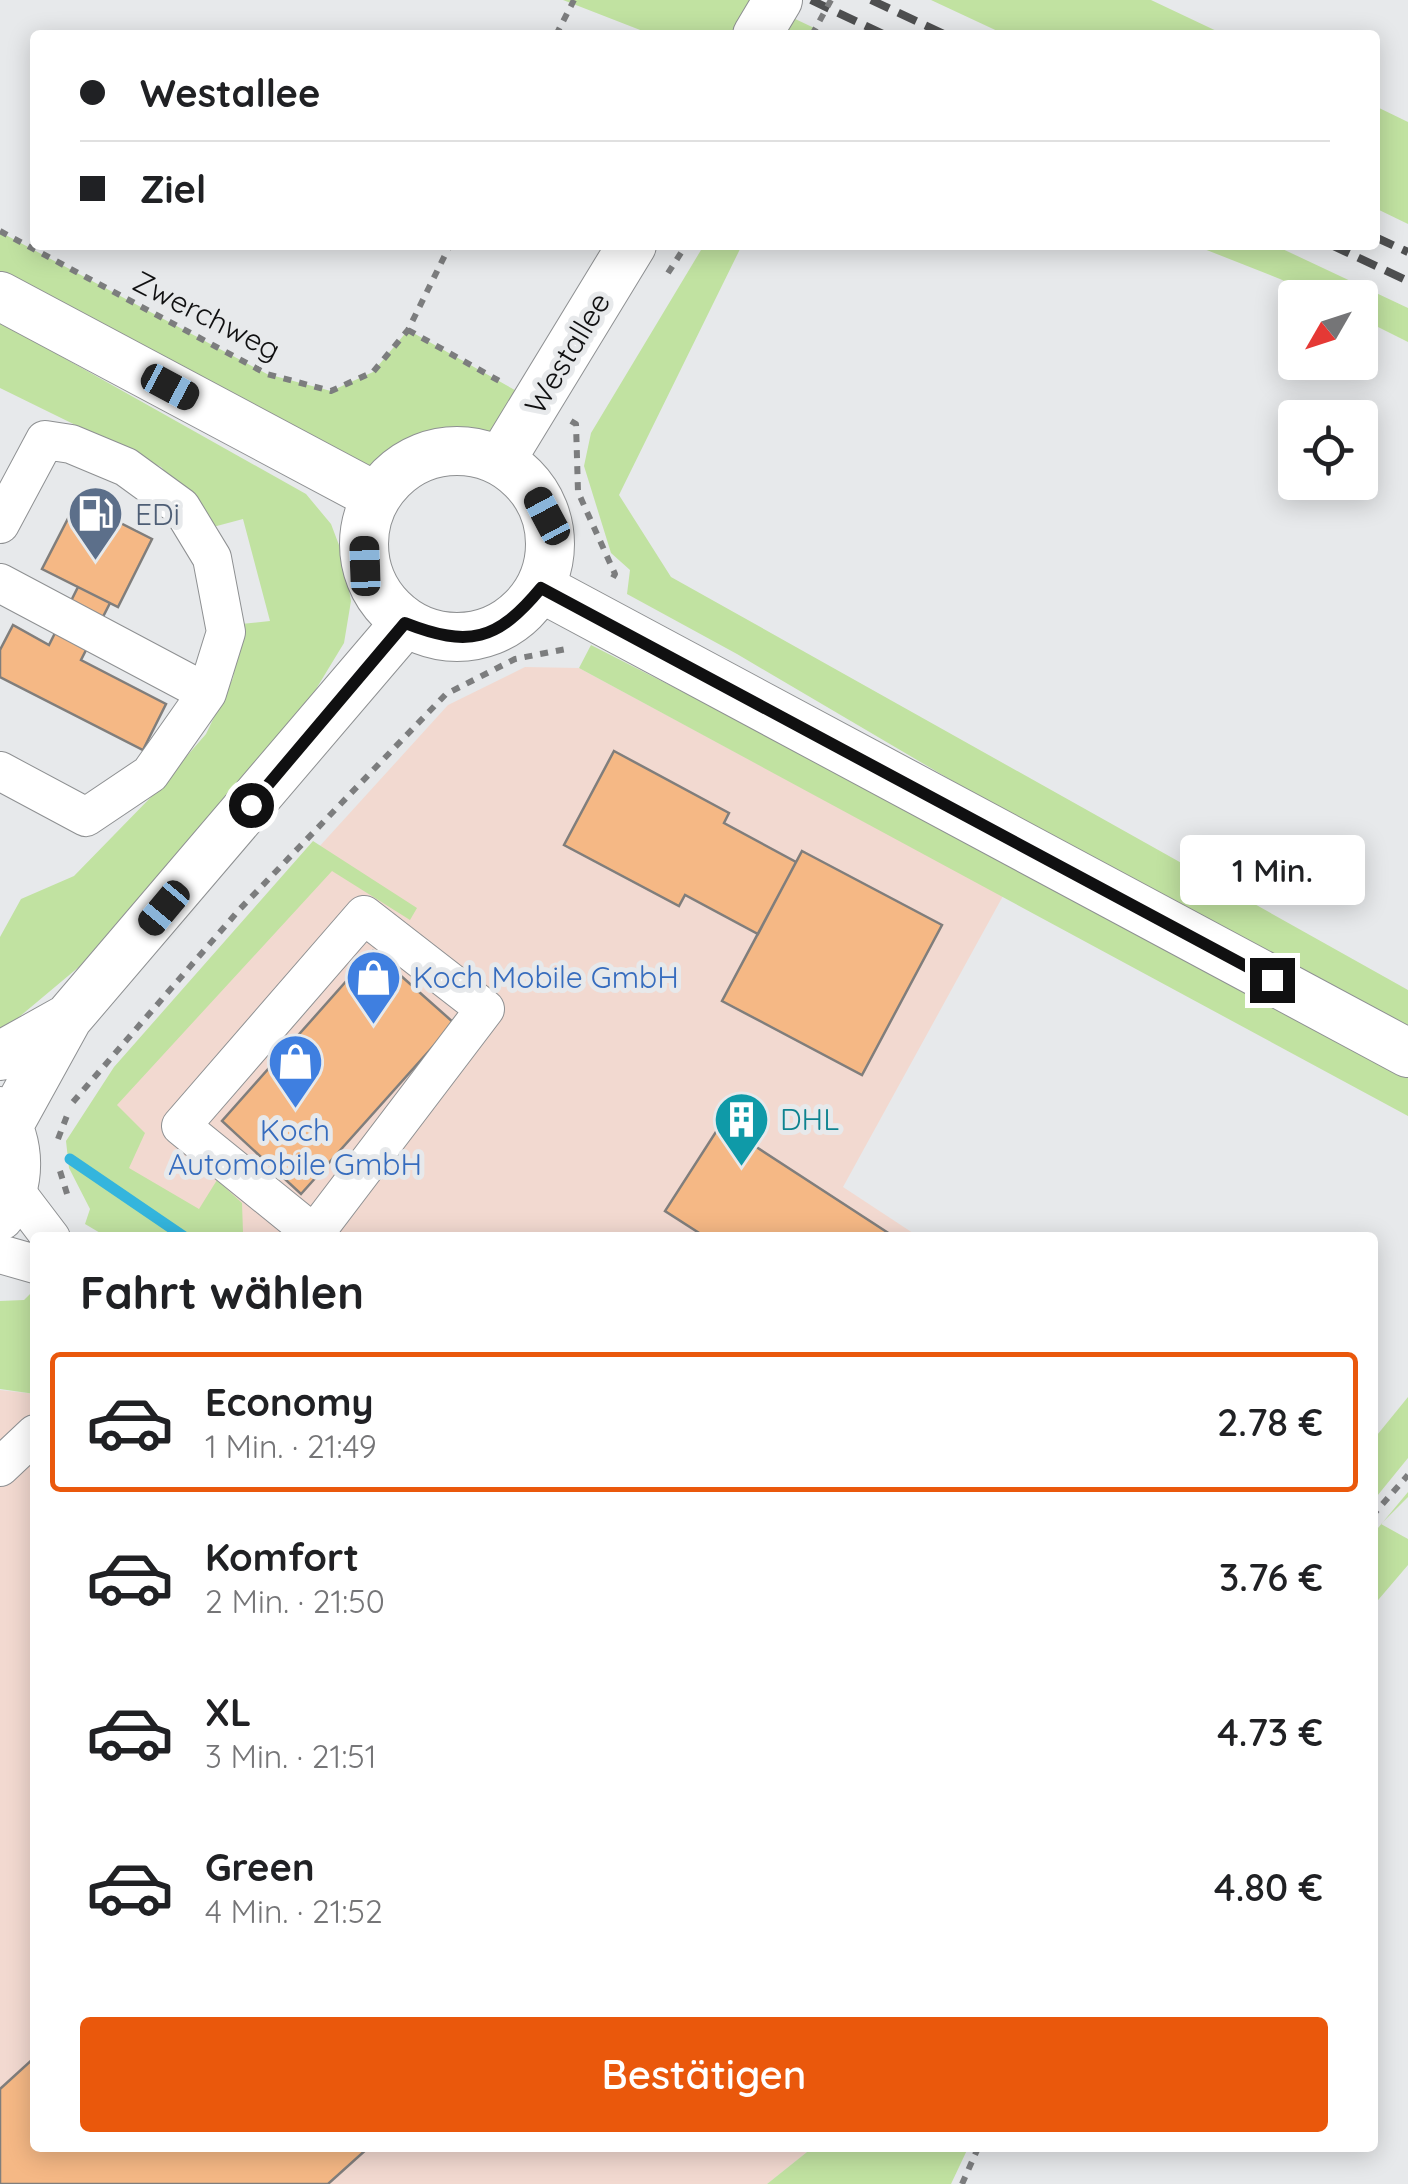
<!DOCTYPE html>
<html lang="de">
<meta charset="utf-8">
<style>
:root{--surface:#fff;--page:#f6f6f6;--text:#202124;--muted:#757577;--line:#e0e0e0;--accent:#ea580c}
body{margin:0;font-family:Quicksand,sans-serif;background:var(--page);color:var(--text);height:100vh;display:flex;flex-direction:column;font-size:38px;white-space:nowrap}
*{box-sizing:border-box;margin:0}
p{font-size:32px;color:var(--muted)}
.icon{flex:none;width:55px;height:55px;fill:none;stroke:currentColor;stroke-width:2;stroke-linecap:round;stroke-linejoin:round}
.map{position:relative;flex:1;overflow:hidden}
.sheet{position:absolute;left:30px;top:1232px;width:1348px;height:920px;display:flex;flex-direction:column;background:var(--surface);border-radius:10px;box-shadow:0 5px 25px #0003}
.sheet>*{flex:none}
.hud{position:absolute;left:30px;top:30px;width:1350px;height:220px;border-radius:10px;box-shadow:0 5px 25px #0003;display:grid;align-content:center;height:220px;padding:0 50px;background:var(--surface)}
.needle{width:65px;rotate:231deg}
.fabs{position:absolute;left:1278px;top:280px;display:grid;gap:20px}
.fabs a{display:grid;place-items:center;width:100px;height:100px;border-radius:10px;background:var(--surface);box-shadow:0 5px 25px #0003;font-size:50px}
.end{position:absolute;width:45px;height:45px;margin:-22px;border:12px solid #101011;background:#fff;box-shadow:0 0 0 5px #fff}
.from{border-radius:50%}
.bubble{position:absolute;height:70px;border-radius:10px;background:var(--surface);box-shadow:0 5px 25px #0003;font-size:32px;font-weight:600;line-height:70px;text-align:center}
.car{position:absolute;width:30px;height:60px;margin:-30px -15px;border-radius:12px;box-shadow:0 0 8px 2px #0007;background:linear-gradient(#222 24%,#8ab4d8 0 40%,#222 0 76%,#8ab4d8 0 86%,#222 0)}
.hud b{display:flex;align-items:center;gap:35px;height:95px;font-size:38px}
.hud b+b{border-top:2px solid var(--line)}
.hud i{width:25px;height:25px;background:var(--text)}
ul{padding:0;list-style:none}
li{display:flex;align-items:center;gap:30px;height:140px;margin:0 20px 15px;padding:0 30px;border:5px solid transparent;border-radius:10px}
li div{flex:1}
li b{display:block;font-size:38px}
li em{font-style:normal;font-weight:600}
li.selected{border-color:var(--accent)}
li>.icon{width:90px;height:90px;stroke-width:1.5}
h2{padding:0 50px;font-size:45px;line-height:120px}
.action{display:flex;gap:20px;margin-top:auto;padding:20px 50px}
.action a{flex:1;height:115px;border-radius:10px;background:var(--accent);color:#fff;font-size:40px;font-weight:600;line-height:115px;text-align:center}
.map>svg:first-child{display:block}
.industrial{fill:#f2d9d0}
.green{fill:#c1e2a1}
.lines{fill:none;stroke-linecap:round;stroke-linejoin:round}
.stream{stroke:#34b5dd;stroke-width:11}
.building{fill:#f5b885;stroke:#807e7c;stroke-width:2.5}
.minor-casing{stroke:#8e9092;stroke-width:40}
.major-casing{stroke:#8e9092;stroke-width:50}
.path{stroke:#7c7d7e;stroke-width:6;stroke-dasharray:8 8;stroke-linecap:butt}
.minor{stroke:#fff;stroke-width:38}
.major{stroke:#fff;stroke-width:48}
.rail{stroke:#4e4f50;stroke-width:8;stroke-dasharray:20 10;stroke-linecap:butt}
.path-bridge{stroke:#7c7d7e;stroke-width:6;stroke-dasharray:8 8;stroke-linecap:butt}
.route{stroke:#101011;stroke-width:12}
.labels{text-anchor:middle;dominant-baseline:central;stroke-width:10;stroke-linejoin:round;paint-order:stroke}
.street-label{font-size:30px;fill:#101011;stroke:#e7e9eb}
.service-label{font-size:30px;fill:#4e5e75;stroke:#e7e9eb;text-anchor:start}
.shop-label{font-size:30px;fill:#366cbe;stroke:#e7e9eb;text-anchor:start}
.culture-label{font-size:30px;fill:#0d838f;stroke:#e7e9eb;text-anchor:start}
</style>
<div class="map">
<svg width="1408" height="2184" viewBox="0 0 1408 2184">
<rect width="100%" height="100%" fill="#e7e9eb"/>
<!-- industrial -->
<path class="industrial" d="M525,667L579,668L1003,896L843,1187L919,1237H213L66,1141L318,848L448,705Z
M0,1390L35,1394V2148H812L767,2184H0Z"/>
<!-- green -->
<path class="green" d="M563,0H755L829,35H653Z
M931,0H1151L1225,35H1006Z
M1375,106L1408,122V224L1375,208Z
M0,232L267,374L331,391L373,372L408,330L538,403L501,460C468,450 432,445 402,467C392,474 384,487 375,496L0,296Z
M704,245H742L619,495L671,577L1408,990V1031L1087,860L737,654L627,594L630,570L611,553L584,466L591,433Z
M1194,245H1274L1408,308V342L1360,318V298L1318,297L1280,279Z
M0,322L306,494L331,524L342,553L351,601L344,643L313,694L80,966L0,1033V937L21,899L74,876L153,795L206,734L233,678L241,624L270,621L243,519L213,527L161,467L0,388Z
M591,645L1030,869L1408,1073V1116L579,668Z
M313,841L417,908L410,920L332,871L117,1105L145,1133L129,1168L199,1209L217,1180L242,1203L243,1232L235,1238L107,1237L85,1224L90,1209L69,1168L66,1141L114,1067Z
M33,1291L35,1394L0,1389V1301L24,1300Z
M1408,1397V1458L1373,1501V1440Z
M1408,1492V1497L1381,1524L1408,1539V1565L1373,1606V1534Z
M812,2148H968L951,2184H767Z"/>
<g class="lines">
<!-- stream -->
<path class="stream" d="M70,1159L186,1238"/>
</g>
<!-- building -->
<path class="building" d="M77,501L152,539L118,607L42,569Z
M78,587L110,603L81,660L166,704L143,750L0,677V650L13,625L49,645Z
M614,751L729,813L724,823L796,862L758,934L685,895L679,906L564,845Z
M802,851L942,925L862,1075L722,1001Z
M373,951L454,1023L301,1194L222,1121Z
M721,1124L896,1238H707L665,1211Z
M35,2057V2148H368L328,2184H0V2089Z"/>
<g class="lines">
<defs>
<path id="minor" d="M0,524L45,440L71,444L126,467L181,507L212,558L226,632L207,693L150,774L86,817L0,771
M0,583L207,693
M13,1188L51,1238
M311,1238L314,1234L485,1009L364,915L181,1126L314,1234
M0,1254L35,1264
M0,1467L35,1434"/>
<path id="major" d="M757,35L778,0
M0,296L375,496
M364 544a93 93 0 1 1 186 0a93 93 0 1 1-186 0Z
M501,460L632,245
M541,588L1408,1053
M0,1056L68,1018
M0,1111C21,1144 22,1183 0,1216
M9,1125L68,1018L405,623"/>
</defs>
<!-- minor casing -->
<use href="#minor" class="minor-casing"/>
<!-- major casing -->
<use href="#major" class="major-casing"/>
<!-- path -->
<path class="path" d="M556,35L574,0
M0,231L267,374L331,391L373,372L408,330L450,245
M668,273L686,245
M408,330L503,383
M571,421L576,424L578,492L615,574L611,581
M73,1102L239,910L446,694L515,659L566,649
M58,1139L68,1113
M60,1171L68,1197
M1372,1516L1408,1475
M962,2184L978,2148"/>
<!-- minor -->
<use href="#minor" class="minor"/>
<!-- major -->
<use href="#major" class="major"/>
<!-- rail -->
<path class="rail" d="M811,0L885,35
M871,0L946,35
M1375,237L1408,252
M1331,245L1408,281"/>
<!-- path-bridge -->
<path class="path-bridge" d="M812,35L831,0"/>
</g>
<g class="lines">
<!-- route -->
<path class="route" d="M251,805L405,623C469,648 497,641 541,588L1272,980"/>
</g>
<!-- icons -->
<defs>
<symbol id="fuel-pin" viewBox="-11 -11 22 30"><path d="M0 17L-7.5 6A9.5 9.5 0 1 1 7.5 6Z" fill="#5c6f8a" stroke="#e7e9eb"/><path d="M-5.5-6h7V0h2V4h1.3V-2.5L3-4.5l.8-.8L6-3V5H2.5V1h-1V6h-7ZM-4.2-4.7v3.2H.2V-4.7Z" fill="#fff"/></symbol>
<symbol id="shop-pin" viewBox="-11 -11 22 30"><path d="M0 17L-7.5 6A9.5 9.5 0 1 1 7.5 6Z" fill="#3f7fe0" stroke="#e7e9eb"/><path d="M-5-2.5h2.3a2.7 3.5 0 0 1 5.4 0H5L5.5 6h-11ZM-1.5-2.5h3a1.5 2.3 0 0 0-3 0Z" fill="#fff"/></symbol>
<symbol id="building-pin" viewBox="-11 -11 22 30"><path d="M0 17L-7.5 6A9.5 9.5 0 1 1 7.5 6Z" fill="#0f9aa8" stroke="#e7e9eb"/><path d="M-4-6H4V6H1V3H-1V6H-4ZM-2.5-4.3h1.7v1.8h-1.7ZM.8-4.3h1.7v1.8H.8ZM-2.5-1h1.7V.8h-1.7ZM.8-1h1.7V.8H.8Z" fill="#fff"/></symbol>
</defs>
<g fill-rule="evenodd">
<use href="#fuel-pin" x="64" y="482" width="63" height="86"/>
<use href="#shop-pin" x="342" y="946" width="63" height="86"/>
<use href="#shop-pin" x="264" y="1030" width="63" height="86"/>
<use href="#building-pin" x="710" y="1088" width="63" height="86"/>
</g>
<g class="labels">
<!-- street labels -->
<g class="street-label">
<text transform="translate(207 315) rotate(27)">Zwerchweg</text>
<text transform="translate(567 353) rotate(-59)">Westallee</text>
</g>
<!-- service labels -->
<g class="service-label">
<text x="135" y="514">EDi</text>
</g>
<!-- shop labels -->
<g class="shop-label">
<text x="413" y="977">Koch Mobile GmbH</text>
<text x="295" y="1130" text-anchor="middle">Koch<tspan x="295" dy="34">Automobile GmbH</tspan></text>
</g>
<!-- culture labels -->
<g class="culture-label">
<text x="780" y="1119">DHL</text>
</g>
</g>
</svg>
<div class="fabs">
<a><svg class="needle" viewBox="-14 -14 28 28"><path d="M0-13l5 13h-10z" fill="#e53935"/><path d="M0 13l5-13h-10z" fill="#757577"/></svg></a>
<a><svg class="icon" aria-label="locate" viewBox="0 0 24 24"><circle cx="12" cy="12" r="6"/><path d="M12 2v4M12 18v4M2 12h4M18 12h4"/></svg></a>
</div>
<i class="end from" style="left:251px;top:805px"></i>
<i class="end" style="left:1272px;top:980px"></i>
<div class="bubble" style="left:1180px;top:835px;width:185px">1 Min.</div>
<i class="car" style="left:170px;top:387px;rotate:118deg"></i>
<i class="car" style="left:547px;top:516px;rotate:332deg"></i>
<i class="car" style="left:365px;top:566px;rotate:358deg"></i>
<i class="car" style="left:164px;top:908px;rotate:220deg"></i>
<div class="hud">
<b><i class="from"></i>Westallee</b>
<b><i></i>Ziel</b>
</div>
<section class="sheet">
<h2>Fahrt wählen</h2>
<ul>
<li class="selected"><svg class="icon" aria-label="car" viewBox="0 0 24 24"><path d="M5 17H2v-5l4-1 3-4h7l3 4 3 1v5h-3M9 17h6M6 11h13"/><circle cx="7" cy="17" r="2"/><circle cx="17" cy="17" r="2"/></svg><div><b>Economy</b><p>1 Min. · 21:49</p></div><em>2.78 €</em></li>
<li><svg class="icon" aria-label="car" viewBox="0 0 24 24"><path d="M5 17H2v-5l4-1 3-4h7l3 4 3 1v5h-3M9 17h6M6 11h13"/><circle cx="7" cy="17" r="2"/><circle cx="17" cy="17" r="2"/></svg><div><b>Komfort</b><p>2 Min. · 21:50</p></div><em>3.76 €</em></li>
<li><svg class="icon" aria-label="car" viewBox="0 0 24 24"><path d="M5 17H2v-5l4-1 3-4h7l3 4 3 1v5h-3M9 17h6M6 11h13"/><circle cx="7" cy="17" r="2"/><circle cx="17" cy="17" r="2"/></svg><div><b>XL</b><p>3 Min. · 21:51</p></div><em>4.73 €</em></li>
<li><svg class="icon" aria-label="car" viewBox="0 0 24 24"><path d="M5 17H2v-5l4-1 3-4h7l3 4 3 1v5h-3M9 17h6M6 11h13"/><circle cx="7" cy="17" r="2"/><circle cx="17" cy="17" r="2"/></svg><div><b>Green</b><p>4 Min. · 21:52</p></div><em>4.80 €</em></li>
</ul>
<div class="action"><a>Bestätigen</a></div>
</section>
</div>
